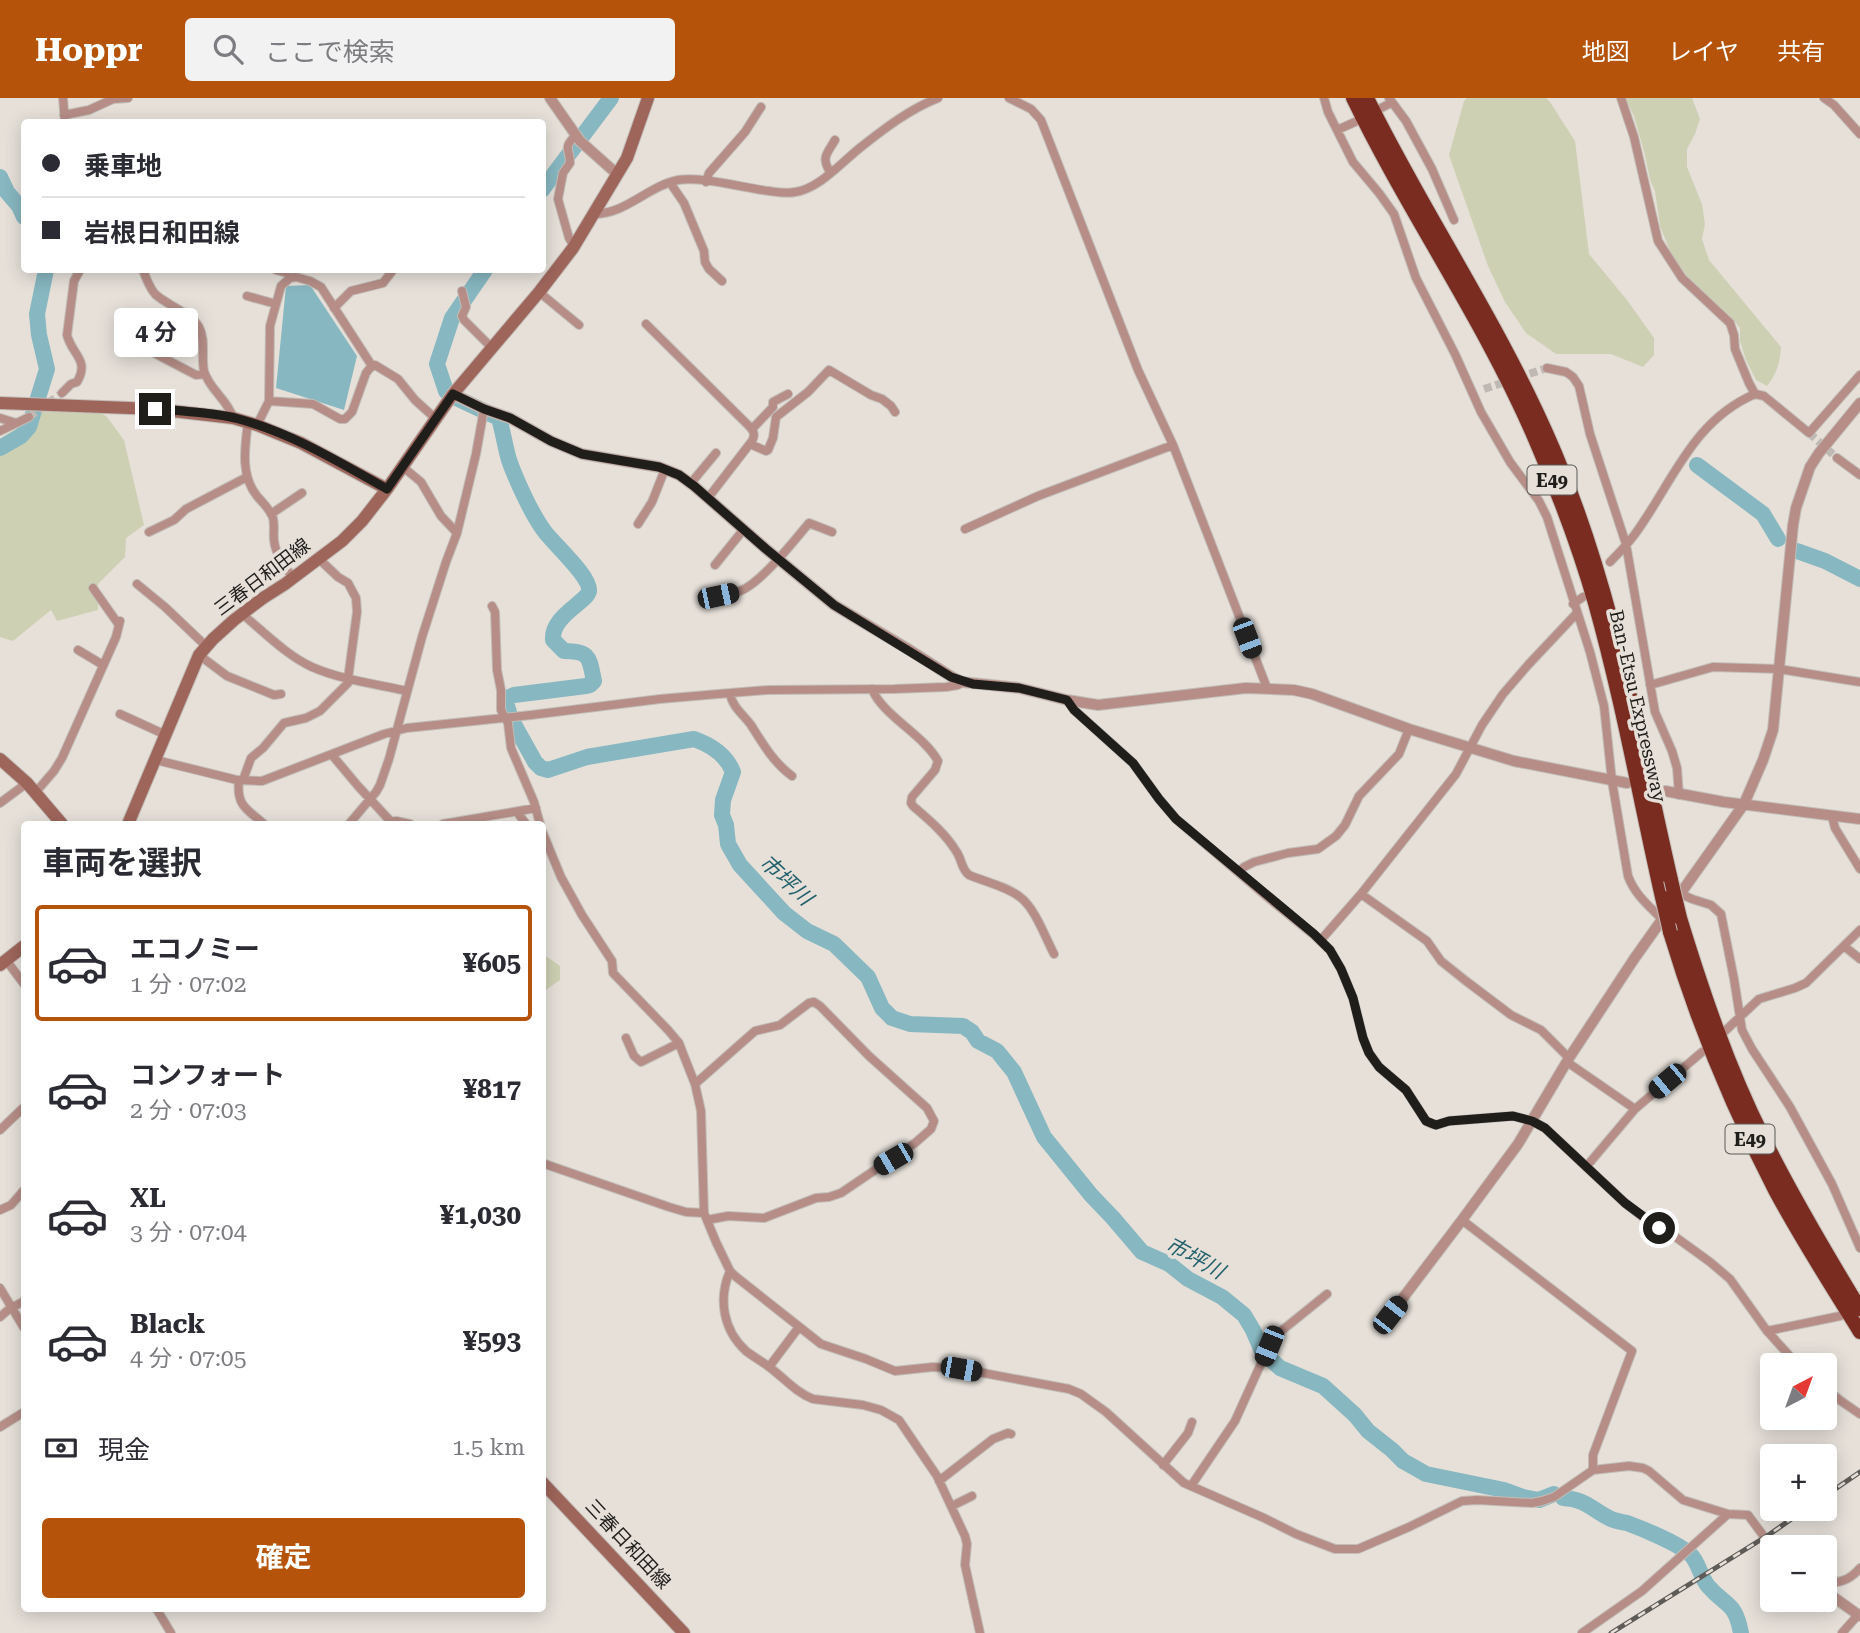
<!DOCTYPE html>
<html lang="ja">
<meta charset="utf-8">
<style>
:root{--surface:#fff;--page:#f2f2f3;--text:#2b2b33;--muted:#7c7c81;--line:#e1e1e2;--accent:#b45309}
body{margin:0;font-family:"Roboto Serif","Noto Sans JP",serif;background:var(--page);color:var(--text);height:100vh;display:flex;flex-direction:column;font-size:26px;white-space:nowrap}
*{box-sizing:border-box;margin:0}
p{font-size:23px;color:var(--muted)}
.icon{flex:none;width:38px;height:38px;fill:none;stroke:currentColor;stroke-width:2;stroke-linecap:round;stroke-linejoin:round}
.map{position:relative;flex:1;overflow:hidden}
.side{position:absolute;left:21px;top:723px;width:525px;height:791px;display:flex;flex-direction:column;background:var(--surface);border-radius:7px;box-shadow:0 4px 18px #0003}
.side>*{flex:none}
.banner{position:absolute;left:21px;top:21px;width:525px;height:154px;border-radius:7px;box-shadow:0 4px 18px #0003;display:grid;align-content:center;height:154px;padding:0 21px;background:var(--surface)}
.needle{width:46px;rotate:41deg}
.tools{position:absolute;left:1760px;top:1255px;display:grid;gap:14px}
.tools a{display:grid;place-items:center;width:77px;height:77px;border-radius:7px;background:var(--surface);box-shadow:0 4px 18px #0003;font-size:35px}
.end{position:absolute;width:32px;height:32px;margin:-16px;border:9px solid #201e1b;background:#fff;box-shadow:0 0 0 4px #fff}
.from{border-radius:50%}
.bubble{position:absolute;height:49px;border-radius:7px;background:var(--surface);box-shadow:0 4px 18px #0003;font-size:23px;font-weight:700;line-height:49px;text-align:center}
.car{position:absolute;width:21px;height:42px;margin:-21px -10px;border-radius:9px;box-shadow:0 0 5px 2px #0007;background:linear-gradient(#222 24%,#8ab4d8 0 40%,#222 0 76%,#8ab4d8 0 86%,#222 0)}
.banner b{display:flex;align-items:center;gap:24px;height:66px;font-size:26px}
.banner b+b{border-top:2px solid var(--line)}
.banner i{width:18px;height:18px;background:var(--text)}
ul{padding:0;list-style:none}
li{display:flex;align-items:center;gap:21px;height:116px;margin:0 14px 10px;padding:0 7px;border:4px solid transparent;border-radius:7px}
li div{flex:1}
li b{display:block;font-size:26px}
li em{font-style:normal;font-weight:700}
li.selected{border-color:var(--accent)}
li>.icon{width:63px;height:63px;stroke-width:1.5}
h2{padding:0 21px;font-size:32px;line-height:84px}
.pay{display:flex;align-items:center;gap:18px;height:77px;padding:0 21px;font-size:26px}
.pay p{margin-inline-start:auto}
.cta{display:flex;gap:14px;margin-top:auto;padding:14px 21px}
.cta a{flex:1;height:80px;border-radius:7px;background:var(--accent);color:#fff;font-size:28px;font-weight:700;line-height:80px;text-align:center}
header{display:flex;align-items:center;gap:42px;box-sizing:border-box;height:98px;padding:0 35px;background:var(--accent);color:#fff}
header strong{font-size:33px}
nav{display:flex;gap:38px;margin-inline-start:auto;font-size:24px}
.search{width:490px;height:63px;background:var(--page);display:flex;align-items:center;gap:18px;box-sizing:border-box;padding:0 24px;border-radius:7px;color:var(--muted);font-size:26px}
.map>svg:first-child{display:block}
.green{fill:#ced0b3}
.water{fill:#87b7c0}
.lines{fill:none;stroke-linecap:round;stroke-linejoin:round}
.river{stroke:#87b7c0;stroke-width:16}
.minor-tunnel{stroke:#beb9b3;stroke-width:8;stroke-dasharray:8 4;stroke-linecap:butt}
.minor-casing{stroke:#c2bdb7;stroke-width:10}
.tertiary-casing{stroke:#c2bdb7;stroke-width:12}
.secondary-casing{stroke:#c2bdb7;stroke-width:14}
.motorway-casing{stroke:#c2bdb7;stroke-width:16}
.minor{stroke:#b68e87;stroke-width:8}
.tertiary{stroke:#b68e87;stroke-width:10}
.secondary{stroke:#9e655b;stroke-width:12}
.motorway{stroke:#7a2c20;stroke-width:14}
.rail-casing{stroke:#5f5c58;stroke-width:5}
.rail{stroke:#e6e0d9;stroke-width:2.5;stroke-dasharray:8;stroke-linecap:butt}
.motorway-bridge-casing{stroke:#c2bdb7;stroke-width:16;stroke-linecap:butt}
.motorway-bridge{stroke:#7a2c20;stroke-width:14}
.route{stroke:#201e1b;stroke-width:9}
.labels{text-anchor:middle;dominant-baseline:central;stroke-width:7;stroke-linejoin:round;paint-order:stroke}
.shield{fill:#e6e0d9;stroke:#5b5854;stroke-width:2}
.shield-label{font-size:18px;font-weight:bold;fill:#201e1b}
.street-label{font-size:19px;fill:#201e1b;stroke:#e6e0d9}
.water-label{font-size:21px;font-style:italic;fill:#22616c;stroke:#e6e0d9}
</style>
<header>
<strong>Hoppr</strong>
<div class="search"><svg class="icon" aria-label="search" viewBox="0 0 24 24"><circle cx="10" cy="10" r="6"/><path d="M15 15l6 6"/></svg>ここで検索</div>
<nav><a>地図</a><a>レイヤ</a><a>共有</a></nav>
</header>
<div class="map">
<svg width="1860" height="1535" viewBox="0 0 1860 1535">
<rect width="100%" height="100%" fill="#e6e0d9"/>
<!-- green -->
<path class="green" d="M1467,0H1546L1550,4L1575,43L1589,156L1627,202L1654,240V257L1643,269L1611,256H1556L1526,235L1505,204L1488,168L1449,57L1464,3Z
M1625,0H1692L1700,21L1695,36L1687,51V69L1702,106L1705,126L1702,141L1709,162L1781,249C1780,265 1777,275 1767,288L1756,282L1746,262L1740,243V230L1731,219L1686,177L1670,153L1660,128L1655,93L1650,82L1645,57L1634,18Z
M42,314H100L107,319L124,342L144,427L126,440L125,459L98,486V512L57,523L51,512L13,543L0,539V341Z
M543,856L560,868V882L543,894Z"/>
<!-- water -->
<path class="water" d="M310,187L357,258L344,312L276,290L286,188Z"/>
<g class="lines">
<!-- river -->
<path class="river" d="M0,79L7,94L19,108L24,119
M542,92L611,0
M485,172L452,220L437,266L446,293L452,298L499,320C503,334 505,348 509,362C516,382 532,417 545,434C554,446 591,479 589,493C587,504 551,518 553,542L564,553C591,553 589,560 594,583L590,587L586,588L514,597L505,601L511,621L535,664L541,670L548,672L587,659L694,641C711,647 726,656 733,674L723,702L722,717L726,727L728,746L740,767L784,815L807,833L834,846L868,879L882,910L892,920L910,926L963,928L972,934L978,943L997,953L1014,974L1044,1039L1091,1097L1113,1120L1142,1154L1169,1166L1188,1181L1222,1199L1244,1217L1253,1232L1262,1253L1280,1270L1323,1288L1355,1317L1368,1333L1392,1352L1403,1363L1426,1376L1504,1392L1523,1399L1539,1402L1554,1396
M0,350L21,338L29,329L47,271L39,237L37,216L46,172
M1697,367L1763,416L1778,441
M1797,453L1825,463L1860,481
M1563,1400C1586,1401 1592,1412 1611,1421C1616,1423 1621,1424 1627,1425C1643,1431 1677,1445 1690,1456C1699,1464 1700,1479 1708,1488C1726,1509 1735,1503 1741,1535"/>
<!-- minor-tunnel -->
<path class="minor-tunnel" d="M1484,291L1547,270
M29,319L62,295
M1809,335L1837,360"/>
<defs>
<path id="minor" d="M63,0L65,24
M1009,0L1031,11L1041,22L1138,272L1173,347L1267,590
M1324,0L1328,14L1353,64L1379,95L1394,116L1416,180L1455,256L1481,314L1510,364L1539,403L1547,419L1590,554L1604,608L1612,683L1628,778C1635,797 1649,808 1663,822
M1389,0L1406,23L1432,71L1454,122
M1621,0L1634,39L1658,143L1682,180L1730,225L1734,237L1735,251L1749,285L1755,296L1764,298L1809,335L1860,277
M1824,0L1834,7L1860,36
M1381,10L1391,5
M64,17L89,12L113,1L128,0
M1337,32L1355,24
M830,74C821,59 827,56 835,42
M672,84L673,89L684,105L704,153L705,164L709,171L722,183
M706,84L709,75L745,34L761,9
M594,116C626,116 648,88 678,82C701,78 744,90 769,93C777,94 786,96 795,94C819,91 843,63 861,49C885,30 910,11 938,0
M575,147L572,145L569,140L558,101L563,75L570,65C570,50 562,51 576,37
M143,172C146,180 149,189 155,196C168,208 190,214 199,229C206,242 201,259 204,273C209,291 228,302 233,320
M276,172L287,175
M462,193L466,209L462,218L464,222L492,250
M539,194L579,227
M247,198L276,206
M334,210L351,193L383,185L393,172
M646,226L748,327C753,332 756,336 752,343L708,400
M154,255L196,277L205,276
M1547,270L1566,274L1573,279L1579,288L1590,336L1626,446L1655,614L1672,653L1677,670L1679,697
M62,295L71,286L77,284C90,262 72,257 67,237L74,183L80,172
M269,303L313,306L340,321H345L352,314L366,275L370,270L375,267L398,281L415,302L436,321
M0,320L16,325
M248,324C245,349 240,377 257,398C263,405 270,411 273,420C275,427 273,434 274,442C275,456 285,468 293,480
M257,327L269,303L270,228L281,188L290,180L296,179L310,183L321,189L372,268
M752,331L773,309V304L788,296
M0,333L29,319
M750,346L766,353L768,352L773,340L776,319L808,294L829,272L871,297L882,301L891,308L895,314
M1837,360L1860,377
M403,369L421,384L441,418L457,435
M691,385L716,355
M271,416L302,395
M638,426L652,404L665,371
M965,431L1038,398L1173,347
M149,434L174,422L186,411L247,379
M319,461L338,479L348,485L356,500L357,514L348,581
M1610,464C1619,455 1628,446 1635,436C1673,384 1692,323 1755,296
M715,467L744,431
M137,486L165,509L207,549
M93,490L119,527
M718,498C725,497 734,496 740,493C761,485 794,443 809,425L832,434
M1573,506L1583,499
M492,508L495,514L497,572L501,592V612L508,625L511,650L534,704L540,726
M242,516C264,534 286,557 312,569C342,582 376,586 407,593
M78,552L103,567
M199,557L227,578L274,597L281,596
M1650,587L1713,569L1779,571L1860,584
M872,591C883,618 923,636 938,663L935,672L912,699L911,705L913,708C929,722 945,735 956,753C962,761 961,771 969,777C985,784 1006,788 1020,799C1035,810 1045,839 1054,856
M730,595C732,609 743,616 751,627C763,646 774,665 792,678
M1067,602L1074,612L1133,665L1159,701L1176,721L1266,798L1314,837L1330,852L1341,871L1353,900L1363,940L1369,955L1379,969L1406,992L1426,1023L1432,1026L1436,1027L1449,1023L1513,1018L1532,1023L1545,1030L1625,1105L1652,1126L1670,1135L1710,1164L1730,1181L1767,1233L1798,1267
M120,616L166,637
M332,657L358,688L393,726
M156,662L237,682L262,683L384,636L407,630L531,617L660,601L730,595L768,592L894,591L946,589L958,587L962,584
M239,682C236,708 247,711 264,726
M243,682L251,660L263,650L284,625L306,620L320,613L348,585L349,581
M35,695L54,673L62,660L116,539L120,523
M0,705L27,685
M517,714L526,726
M1832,718L1835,730L1860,771
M391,724L396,723L410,726
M349,726L376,694L380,687L389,661L422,539L446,464L457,435L476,356L484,311
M443,726L536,710
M542,733L561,779L582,817L612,863L613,875L668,932L679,945L682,953L695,986L701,1013L704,1115L716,1144L730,1173L735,1178L821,1246L866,1261L895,1273L933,1269L962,1271L1069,1291L1081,1296L1106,1314L1184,1385L1264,1420L1296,1436L1335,1451H1358L1409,1429L1462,1403L1477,1402L1532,1405L1542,1403L1554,1399L1593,1372L1629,1368L1643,1370L1649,1373L1683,1402L1728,1416L1748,1417L1771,1448
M1238,774L1244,769L1254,764L1288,755L1318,751L1336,738L1345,727L1359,698L1399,656L1409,631
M1361,796L1427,843L1441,863L1466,883L1511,917L1541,932L1569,960
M1681,796L1692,801L1711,807L1721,816L1734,881L1742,932L1752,951L1790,1009L1832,1086L1860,1150
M1320,843L1361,796L1456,676L1482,627L1503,596L1528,567L1576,516
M1844,848L1860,861
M6,862L24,886
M1725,933L1759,901L1795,890L1806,885L1860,832
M626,940L634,958L641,964L679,945
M1567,964L1635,1011
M695,986L755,933L780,927L809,905L814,904L820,908L869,958L927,1010L934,1023L931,1031L915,1045L841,1095L829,1099L816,1100L764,1120L728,1118L707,1122
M0,1032L24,1009
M542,1065L669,1109L686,1114L704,1115
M1586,1069L1635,1011L1702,954
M0,1112L11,1107L24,1092
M1462,1122L1632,1253L1593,1357V1372
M730,1173C718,1201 723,1232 746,1253C755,1260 765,1265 773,1272C787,1283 796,1294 813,1301L863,1307L881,1312L899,1322L937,1378L965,1438L967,1446L965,1467L980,1535
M0,1190L24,1230
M0,1219L8,1212L24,1203
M1767,1233L1840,1218
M769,1269L799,1229
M1825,1290L1841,1303L1860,1316
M0,1329L24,1314
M1163,1367L1188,1335L1192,1324
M939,1383L993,1341L1008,1335L1011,1336
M1191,1388L1235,1323L1269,1248L1280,1234L1327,1196
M952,1408L972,1398
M1825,1485C1840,1485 1850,1482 1860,1470
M156,1510L171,1535
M1582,1535L1642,1493L1728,1416
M1842,1535L1858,1517"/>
<path id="tertiary" d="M550,0L580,43L617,76
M453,296L484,311L510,320L551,343L582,356L659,369L679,377L694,388L766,451L834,507L908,551L952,579L962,584L1019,590L1067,602L1098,607L1246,590L1294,592L1312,596L1409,631L1514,663L1627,685
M1665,693L1724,704L1860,721
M1390,1217L1462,1122L1518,1046L1569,960L1634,861L1744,706L1763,662L1773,632L1793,427L1796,410L1810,369L1819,355L1860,305
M1771,1448L1773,1450
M1825,1493L1860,1518"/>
<path id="secondary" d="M0,305L155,311L233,320L257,327L301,345L387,391
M0,661L27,685L62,726
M128,726L199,557L213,541L234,522L263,500L285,486L342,443L362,423L387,391L453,296L540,193L573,150L627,60L648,0
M0,867L24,848
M542,1384L684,1535"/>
<path id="motorway" d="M1353,0C1409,116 1484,222 1535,341C1558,394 1579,449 1595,505C1622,601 1640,702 1662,799
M1367,0C1426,120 1503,231 1555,355C1613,492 1638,638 1671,782
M1680,820C1703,895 1728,969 1763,1039C1792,1098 1826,1155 1860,1211
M1670,834C1697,924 1732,1009 1775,1092C1801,1141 1831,1187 1860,1234"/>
</defs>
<!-- minor casing -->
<use href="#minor" class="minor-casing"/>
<!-- tertiary casing -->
<use href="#tertiary" class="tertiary-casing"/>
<!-- secondary casing -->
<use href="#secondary" class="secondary-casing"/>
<!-- motorway casing -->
<use href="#motorway" class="motorway-casing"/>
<!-- minor -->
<use href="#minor" class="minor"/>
<!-- tertiary -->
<use href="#tertiary" class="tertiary"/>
<!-- secondary -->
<use href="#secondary" class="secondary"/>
<!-- motorway -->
<use href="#motorway" class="motorway"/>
<defs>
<path id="rail" d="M1825,1398L1860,1374
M1611,1535L1770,1436L1807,1410"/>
</defs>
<!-- rail casing -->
<use href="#rail" class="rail-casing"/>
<!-- rail -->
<use href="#rail" class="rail"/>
<defs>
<path id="motorway-bridge" d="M1671,782L1680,820
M1662,799L1670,834"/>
</defs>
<!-- motorway-bridge casing -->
<use href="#motorway-bridge" class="motorway-bridge-casing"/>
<!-- motorway-bridge -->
<use href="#motorway-bridge" class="motorway-bridge"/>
</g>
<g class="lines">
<!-- route -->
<path class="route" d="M155,311C181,313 209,314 235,320C290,334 339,364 387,391L453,296L484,311L510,320L551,343L582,356L659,369L679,377L694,388L766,451L834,507L951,579L973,586L1019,590L1067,602L1074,612L1133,665L1159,701L1176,721L1314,836L1330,852L1341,871L1353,900L1363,940L1369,955L1379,969L1406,992L1426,1023L1436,1027L1449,1023L1513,1018L1532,1023L1545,1030L1625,1105L1659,1130"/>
</g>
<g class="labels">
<!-- shield labels -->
<g class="shield">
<rect x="1527.5" y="367.5" width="49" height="29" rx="5"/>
<rect x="1725.5" y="1026.5" width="49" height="29" rx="5"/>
</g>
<g class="shield-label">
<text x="1552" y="382">E49</text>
<text x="1750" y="1041">E49</text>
</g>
<!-- street labels -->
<g class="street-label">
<text transform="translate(262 479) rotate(-37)">三春日和田線</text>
<text transform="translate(1638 608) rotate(77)">Ban-Etsu Expressway</text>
<text transform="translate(628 1446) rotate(47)">三春日和田線</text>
</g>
<!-- water labels -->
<g class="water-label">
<text transform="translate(786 782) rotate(43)">市坪川</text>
<text transform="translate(1195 1160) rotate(29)">市坪川</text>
</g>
</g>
</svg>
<div class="tools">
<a><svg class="needle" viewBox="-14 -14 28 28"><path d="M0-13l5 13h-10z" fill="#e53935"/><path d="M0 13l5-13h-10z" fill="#7c7c81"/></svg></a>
<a>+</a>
<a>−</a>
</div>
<i class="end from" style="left:1659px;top:1130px"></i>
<i class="end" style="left:155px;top:311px"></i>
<div class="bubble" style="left:114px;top:210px;width:84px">4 分</div>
<i class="car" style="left:718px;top:498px;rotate:78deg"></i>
<i class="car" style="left:1247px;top:540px;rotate:159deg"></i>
<i class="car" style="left:1667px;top:983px;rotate:230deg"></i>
<i class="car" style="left:893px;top:1061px;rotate:240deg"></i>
<i class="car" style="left:1390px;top:1217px;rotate:38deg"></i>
<i class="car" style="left:1269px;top:1248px;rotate:202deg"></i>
<i class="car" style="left:961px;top:1271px;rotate:100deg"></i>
<div class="banner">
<b><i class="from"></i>乗車地</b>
<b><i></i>岩根日和田線</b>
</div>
<section class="side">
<h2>車両を選択</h2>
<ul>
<li class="selected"><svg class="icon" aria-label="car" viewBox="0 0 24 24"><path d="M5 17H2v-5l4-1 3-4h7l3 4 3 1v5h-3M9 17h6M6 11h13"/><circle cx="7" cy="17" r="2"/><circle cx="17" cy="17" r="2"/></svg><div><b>エコノミー</b><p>1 分 · 07:02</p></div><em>¥605</em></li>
<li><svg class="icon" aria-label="car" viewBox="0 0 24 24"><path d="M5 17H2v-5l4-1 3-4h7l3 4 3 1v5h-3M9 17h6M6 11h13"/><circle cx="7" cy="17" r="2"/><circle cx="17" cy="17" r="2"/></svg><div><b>コンフォート</b><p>2 分 · 07:03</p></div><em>¥817</em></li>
<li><svg class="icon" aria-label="car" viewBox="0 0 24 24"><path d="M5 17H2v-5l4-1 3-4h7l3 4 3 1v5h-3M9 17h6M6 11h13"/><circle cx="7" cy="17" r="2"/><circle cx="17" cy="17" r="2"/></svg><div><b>XL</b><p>3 分 · 07:04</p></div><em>¥1,030</em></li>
<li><svg class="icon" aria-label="car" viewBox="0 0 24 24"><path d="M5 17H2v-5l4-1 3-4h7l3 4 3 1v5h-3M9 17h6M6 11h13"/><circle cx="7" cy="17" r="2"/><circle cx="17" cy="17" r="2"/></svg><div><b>Black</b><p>4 分 · 07:05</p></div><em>¥593</em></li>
</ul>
<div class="pay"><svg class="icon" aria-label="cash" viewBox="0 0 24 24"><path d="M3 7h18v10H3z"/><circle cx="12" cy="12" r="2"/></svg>現金<p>1.5 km</p></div>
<div class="cta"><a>確定</a></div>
</section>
</div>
